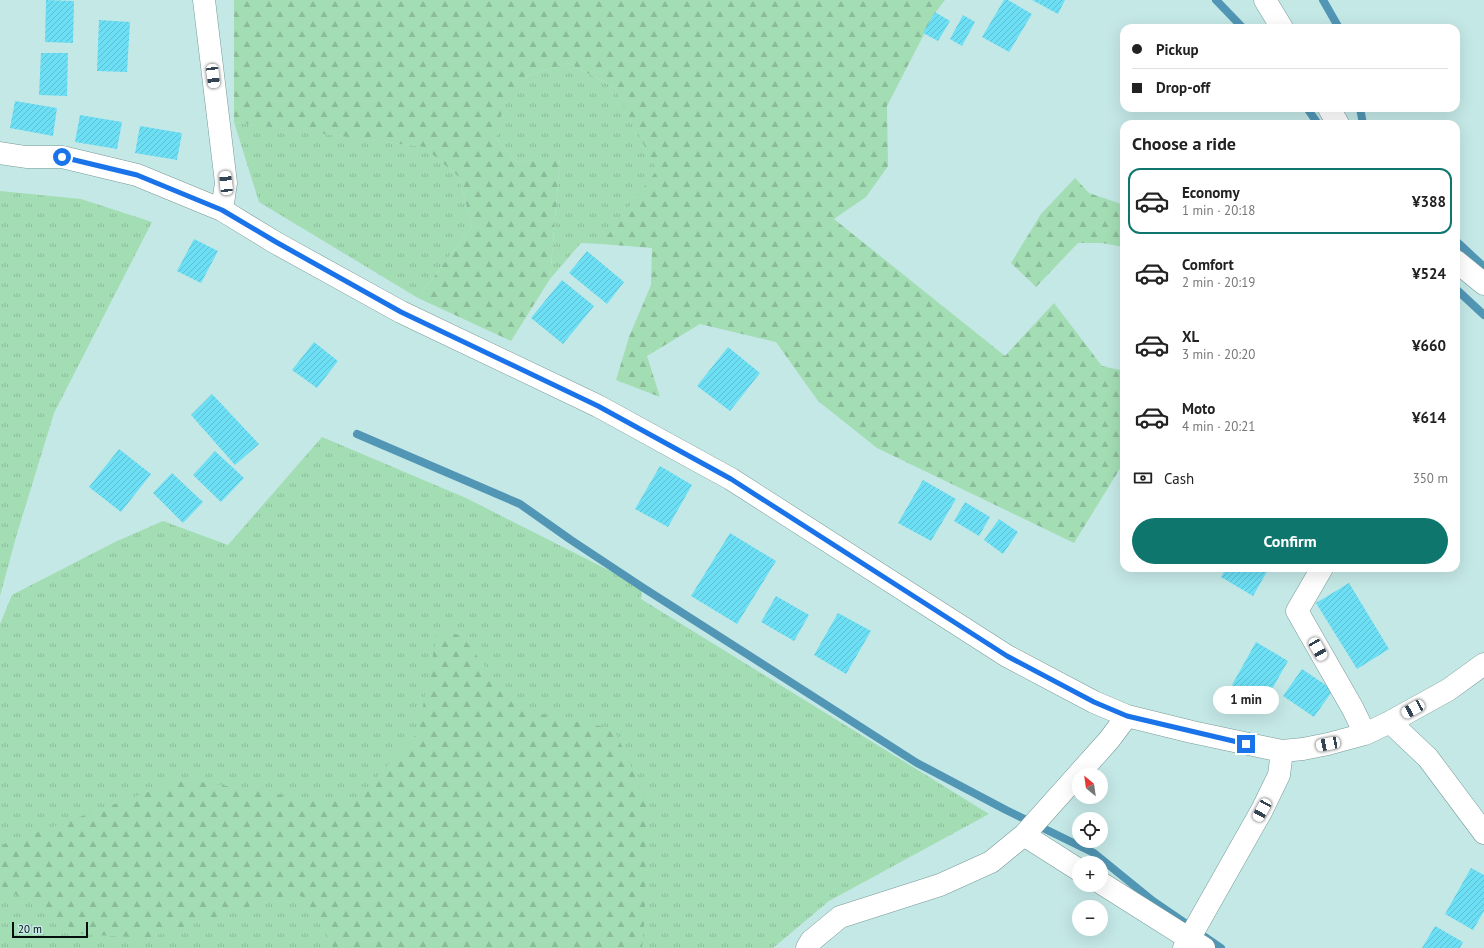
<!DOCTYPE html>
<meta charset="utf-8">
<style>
:root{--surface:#fff;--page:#f6f6f6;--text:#222;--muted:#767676;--line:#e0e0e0;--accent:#0f766e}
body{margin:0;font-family:"PT Sans",sans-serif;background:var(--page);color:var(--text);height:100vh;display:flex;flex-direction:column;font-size:15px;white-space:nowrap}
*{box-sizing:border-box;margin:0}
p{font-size:13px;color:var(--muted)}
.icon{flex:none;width:22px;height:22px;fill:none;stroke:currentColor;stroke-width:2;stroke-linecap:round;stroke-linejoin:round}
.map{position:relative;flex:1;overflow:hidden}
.side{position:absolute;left:1120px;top:120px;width:340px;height:452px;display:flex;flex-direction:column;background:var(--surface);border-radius:12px;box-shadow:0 4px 16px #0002}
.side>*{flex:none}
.guide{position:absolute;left:1120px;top:24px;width:340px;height:88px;border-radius:12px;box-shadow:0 4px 16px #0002;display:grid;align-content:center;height:88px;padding:0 12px;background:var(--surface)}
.needle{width:26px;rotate:331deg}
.tools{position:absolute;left:1072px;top:768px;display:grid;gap:8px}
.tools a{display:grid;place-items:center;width:36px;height:36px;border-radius:50%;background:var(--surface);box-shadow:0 4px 16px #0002;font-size:20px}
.scale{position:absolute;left:12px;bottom:10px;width:76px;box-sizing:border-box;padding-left:4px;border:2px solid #030e0d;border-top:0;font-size:11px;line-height:14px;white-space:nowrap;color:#030e0d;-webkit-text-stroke:3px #c4e8e6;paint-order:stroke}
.end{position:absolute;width:18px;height:18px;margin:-9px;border:5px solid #1a73e8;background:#fff;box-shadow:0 0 0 2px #fff}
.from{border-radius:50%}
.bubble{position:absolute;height:28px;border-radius:14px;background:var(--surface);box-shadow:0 4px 16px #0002;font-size:13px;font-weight:600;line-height:28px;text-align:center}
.car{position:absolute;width:12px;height:24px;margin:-12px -6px;border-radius:5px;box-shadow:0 0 3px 1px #0007;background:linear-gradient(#fff 24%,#345 0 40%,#fff 0 76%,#345 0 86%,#fff 0)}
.guide b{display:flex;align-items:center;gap:14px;height:38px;font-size:15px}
.guide b+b{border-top:1px solid var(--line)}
.guide i{width:10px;height:10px;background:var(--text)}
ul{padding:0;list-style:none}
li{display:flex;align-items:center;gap:12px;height:66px;margin:0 8px 6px;padding:0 4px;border:2px solid transparent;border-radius:12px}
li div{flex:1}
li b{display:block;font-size:15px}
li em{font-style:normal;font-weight:600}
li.active{border-color:var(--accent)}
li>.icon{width:36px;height:36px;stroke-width:1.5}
h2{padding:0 12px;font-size:18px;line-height:48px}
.pay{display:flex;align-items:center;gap:10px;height:44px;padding:0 12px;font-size:15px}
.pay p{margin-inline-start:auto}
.button{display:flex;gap:8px;margin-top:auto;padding:8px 12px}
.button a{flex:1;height:46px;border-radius:24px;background:var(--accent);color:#fff;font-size:16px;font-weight:600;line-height:46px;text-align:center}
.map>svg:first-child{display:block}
.grass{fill:url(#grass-tufts)}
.forest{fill:url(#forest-firs)}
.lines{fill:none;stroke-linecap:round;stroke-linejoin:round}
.stream{stroke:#5196b4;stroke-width:8}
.building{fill:url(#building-hatch)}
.minor-casing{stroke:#779997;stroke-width:23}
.minor{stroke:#fff;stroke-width:22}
.route{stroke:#1a73e8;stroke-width:5}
</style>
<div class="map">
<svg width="1484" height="948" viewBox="0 0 1484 948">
<defs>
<pattern id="grass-tufts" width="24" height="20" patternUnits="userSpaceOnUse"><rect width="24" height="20" fill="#a3ddb4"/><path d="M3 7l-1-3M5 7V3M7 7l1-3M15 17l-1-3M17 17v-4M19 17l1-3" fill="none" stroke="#8bbc9a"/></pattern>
<pattern id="forest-firs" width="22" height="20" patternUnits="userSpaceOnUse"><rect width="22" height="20" fill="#a3ddb4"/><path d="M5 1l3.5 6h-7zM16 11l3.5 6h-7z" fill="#8bbc9a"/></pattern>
<pattern id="building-hatch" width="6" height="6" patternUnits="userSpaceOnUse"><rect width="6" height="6" fill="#6cdff4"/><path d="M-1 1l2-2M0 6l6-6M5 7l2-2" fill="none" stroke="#5cbed0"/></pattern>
</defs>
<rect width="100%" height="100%" fill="#c4e8e6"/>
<!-- grass -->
<path class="grass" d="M568,63L614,87L667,174L601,244L581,243L550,279L560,158L517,162L497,139L499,94L524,77Z
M234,122L425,147L459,177L472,226L418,298L259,202Z
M0,191L81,199L152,222L54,413L16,537L0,596Z
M322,437L466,498L642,587L641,599L989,814L829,901L773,948H0V624L12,595L115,542L163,521L228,545Z"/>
<!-- forest -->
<path class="forest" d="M234,0H945L935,13L887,106L888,166L866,197L834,219L1005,356L1054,303L1102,366L1124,371V462L1074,543L877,448L818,401L776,342L700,324L647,356L660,397L616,380L629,337L651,285L652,248L601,244L657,170L614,87L568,63L524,77L505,95L497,139L517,162L560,157L550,279L511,341L418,298L472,226L459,177L424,147L234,122Z
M1075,178L1089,193L1124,205V247L1102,243H1078L1036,287L1011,263L1041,214Z
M438,629L462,636L517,709L614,729L646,799L645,915L642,948H333L316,914L297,892L147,938L81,934L0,885V846L183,779L300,798L359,797L418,732Z"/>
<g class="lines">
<!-- stream -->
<path class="stream" d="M1216,0L1243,28
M1323,0L1339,28
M1307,108L1318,124
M1360,108L1363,124
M1456,241L1484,267
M1456,289L1484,315
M357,434L520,504L571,540L642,587L917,763L1006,810L1094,853L1153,901L1194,929
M1205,937L1221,948"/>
</g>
<!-- building -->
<path class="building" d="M46,0L74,1L73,43L45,42Z
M1004,0H1008L1032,14L1009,52L982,37Z
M1032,0H1065L1058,14Z
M935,12L950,21L938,41L923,33Z
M963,15L975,22L962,46L950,39Z
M99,20L130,22L127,72L97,71Z
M41,53H68L67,96L39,95Z
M15,101L57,108L53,136L10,128Z
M80,115L122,122L117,149L75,142Z
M140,126L182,133L177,160L135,153Z
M194,239L218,251L201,283L177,271Z
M587,251L624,282L607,304L569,273Z
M562,280L594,306L563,344L531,318Z
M314,342L338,361L317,388L292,370Z
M728,347L760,373L730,411L697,386Z
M212,394L259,444L235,465L191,415Z
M119,449L151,474L121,512L89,487Z
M215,451L244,478L221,502L193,475Z
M660,466L692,485L668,527L635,509Z
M172,473L203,502L183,523L153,493Z
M923,480L956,499L931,541L898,523Z
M965,502L990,517L979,536L954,521Z
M999,519L1018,532L1003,554L984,540Z
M730,533L776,561L737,624L691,596Z
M1226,568H1269L1253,596L1221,577Z
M1349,583L1389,649L1357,669L1316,603Z
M776,596L809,615L794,641L761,622Z
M838,613L871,631L846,674L814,655Z
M1256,642L1288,661L1264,703L1232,685Z
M1302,669L1333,690L1314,717L1283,696Z
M1471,868L1484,875V911L1473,930L1445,914Z
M1435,926L1463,942L1460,948H1422Z"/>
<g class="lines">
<defs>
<path id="minor" d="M204,0L226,183L222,210
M1265,0L1282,28
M1329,108L1338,124
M0,153L26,157H62L137,175L222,210L276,243L401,312L598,406L731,479L1007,656L1094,702L1127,716L1192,732L1282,751L1303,749L1328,744L1365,734L1390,722L1448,690L1484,664
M1456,261L1484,284
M1322,568L1297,611L1353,709L1365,734
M1390,722L1428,758L1484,833
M1024,835L1079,870
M1101,883L1204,948
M807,948L811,941L840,917L940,885L991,862L1024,835L1109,740L1127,716
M1184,948L1262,810L1279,775L1282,751"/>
</defs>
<!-- minor casing -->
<use href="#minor" class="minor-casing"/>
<!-- minor -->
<use href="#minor" class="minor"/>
</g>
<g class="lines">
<!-- route -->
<path class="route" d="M62,157L137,175L222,210L276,242L401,312L598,406L731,479L1007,656L1094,702L1127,716L1246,744"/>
</g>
</svg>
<div class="tools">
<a><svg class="needle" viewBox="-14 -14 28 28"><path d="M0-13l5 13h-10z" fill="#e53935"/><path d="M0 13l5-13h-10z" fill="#767676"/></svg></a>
<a><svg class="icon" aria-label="locate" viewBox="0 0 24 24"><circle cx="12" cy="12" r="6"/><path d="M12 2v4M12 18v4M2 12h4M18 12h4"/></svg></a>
<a>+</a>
<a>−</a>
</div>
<div class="scale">20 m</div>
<i class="end from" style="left:62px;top:157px"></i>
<i class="end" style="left:1246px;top:744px"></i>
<div class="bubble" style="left:1213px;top:686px;width:66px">1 min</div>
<i class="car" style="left:213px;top:76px;rotate:173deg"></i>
<i class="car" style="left:226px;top:183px;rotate:354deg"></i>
<i class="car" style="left:1318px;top:649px;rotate:150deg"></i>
<i class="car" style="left:1413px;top:709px;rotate:241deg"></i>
<i class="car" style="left:1328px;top:744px;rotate:259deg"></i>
<i class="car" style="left:1262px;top:810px;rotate:209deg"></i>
<div class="guide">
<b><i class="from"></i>Pickup</b>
<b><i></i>Drop-off</b>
</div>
<section class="side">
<h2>Choose a ride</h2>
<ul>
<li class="active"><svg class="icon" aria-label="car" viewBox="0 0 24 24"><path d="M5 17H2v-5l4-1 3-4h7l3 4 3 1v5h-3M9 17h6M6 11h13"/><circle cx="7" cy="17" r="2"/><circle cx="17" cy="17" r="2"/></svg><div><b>Economy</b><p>1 min · 20:18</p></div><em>¥388</em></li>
<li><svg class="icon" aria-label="car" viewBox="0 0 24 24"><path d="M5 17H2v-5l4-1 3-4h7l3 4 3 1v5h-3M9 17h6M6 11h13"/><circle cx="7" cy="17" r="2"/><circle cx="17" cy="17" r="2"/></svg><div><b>Comfort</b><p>2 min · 20:19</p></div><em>¥524</em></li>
<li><svg class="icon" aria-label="car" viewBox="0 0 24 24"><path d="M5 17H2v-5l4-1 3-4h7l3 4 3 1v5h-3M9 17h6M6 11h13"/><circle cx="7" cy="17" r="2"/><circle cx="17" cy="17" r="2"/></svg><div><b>XL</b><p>3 min · 20:20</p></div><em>¥660</em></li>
<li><svg class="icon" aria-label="car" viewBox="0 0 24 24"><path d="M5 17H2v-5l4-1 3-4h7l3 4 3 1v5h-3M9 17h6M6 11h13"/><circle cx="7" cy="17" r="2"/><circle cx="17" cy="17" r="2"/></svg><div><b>Moto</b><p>4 min · 20:21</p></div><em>¥614</em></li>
</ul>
<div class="pay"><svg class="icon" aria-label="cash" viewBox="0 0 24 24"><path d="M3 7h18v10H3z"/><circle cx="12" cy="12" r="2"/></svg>Cash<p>350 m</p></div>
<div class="button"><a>Confirm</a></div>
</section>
</div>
